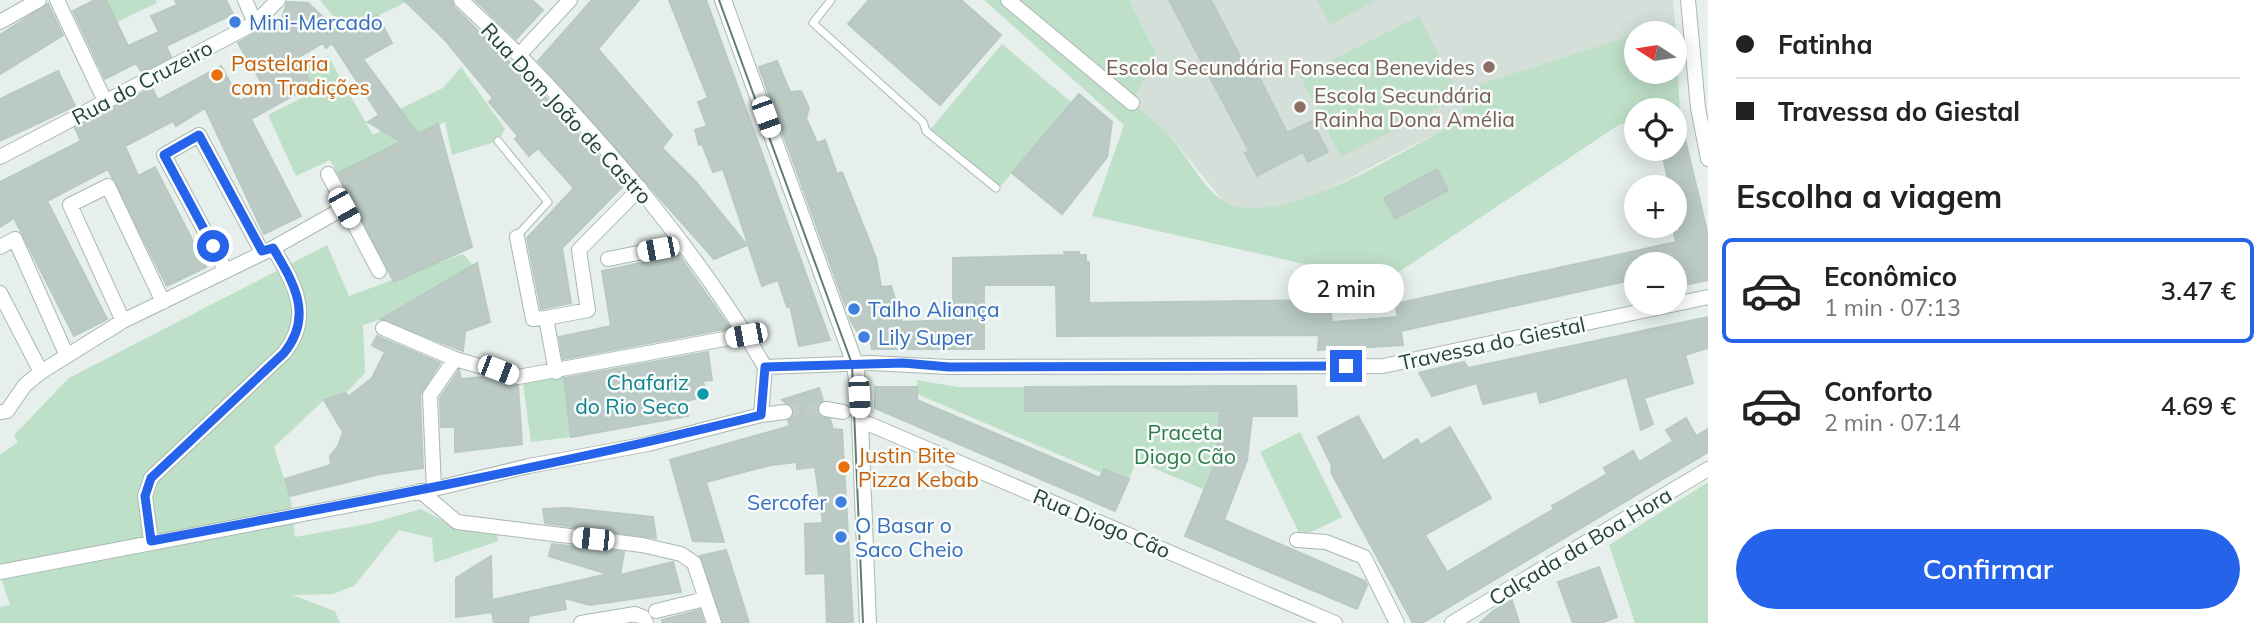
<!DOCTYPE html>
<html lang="pt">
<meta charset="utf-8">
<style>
:root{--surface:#fff;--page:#f6f6f6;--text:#222;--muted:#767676;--line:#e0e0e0;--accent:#2563eb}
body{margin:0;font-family:Mulish,sans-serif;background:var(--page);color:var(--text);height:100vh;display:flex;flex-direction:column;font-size:26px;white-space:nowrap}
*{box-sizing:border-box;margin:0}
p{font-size:23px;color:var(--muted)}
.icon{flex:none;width:38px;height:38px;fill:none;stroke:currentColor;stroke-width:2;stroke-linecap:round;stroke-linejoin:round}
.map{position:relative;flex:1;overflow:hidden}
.panel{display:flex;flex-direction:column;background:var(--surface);width:560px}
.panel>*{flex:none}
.top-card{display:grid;align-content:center;height:154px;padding:0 28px;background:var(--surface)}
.needle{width:46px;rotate:282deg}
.buttons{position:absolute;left:1624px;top:21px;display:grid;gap:14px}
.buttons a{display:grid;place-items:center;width:63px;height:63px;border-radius:50%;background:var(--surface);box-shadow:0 4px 18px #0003;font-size:35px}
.end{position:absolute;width:32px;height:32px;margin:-16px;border:9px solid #2563eb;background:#fff;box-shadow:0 0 0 4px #fff}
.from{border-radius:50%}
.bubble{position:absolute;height:49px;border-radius:24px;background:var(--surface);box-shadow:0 4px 18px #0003;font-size:23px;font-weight:600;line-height:49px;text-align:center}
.car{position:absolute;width:21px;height:42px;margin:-21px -10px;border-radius:9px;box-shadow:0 0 5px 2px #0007;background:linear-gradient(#fff 24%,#345 0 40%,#fff 0 76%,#345 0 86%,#fff 0)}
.top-card b{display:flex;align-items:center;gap:24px;height:66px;font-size:26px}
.top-card b+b{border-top:2px solid var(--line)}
.top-card i{width:18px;height:18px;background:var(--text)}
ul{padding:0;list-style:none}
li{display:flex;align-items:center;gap:21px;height:105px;margin:0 14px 10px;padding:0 14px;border:4px solid transparent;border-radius:10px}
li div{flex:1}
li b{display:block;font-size:26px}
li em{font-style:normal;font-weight:600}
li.on{border-color:var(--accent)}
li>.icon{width:63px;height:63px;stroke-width:1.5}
h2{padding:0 28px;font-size:32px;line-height:84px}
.action{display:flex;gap:14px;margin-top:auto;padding:14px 28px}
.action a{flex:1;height:80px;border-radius:42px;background:var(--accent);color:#fff;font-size:28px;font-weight:600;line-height:80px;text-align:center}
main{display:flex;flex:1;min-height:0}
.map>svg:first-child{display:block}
.built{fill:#d4dfda}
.green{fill:#bfe0c8}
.building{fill:#bbcac4;stroke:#b8c9c2;stroke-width:2}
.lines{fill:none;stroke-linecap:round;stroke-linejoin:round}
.minor-tunnel{stroke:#bfccc8;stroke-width:14;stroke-dasharray:14 7;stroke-linecap:butt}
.service-casing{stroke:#a8b8b2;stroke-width:9}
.minor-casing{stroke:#a8b8b2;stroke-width:16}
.tertiary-casing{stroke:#a8b8b2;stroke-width:18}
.service{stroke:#fff;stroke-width:7}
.minor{stroke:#fff;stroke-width:14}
.tertiary{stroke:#fff;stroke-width:16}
.tram{stroke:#5f7d75;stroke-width:2}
.route{stroke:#2563eb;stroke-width:9}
.shop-dot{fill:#3f7fe0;stroke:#f7fbf9;stroke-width:2.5}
.education-dot{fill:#8d6e63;stroke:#f7fbf9;stroke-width:2.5}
.food-dot{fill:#e8710a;stroke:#f7fbf9;stroke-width:2.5}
.culture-dot{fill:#0f9aa8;stroke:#f7fbf9;stroke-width:2.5}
.labels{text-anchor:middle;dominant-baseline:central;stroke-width:5;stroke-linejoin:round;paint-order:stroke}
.shop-label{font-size:21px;fill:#366cbe;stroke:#f7fbf9;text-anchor:start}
.food-label{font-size:21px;fill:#c56008;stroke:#f7fbf9;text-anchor:start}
.education-label{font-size:21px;fill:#785e54;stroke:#f7fbf9;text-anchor:end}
.street-label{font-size:21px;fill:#24423a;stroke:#f7fbf9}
.culture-label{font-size:21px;fill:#0d838f;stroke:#f7fbf9;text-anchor:end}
.park-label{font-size:21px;fill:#2d7a4b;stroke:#f7fbf9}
</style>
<main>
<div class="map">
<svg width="1708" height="623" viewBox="0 0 1708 623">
<rect width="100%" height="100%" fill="#e6efeb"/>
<!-- built -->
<path class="built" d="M1129,0H1673L1675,22L1471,87L1465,94L1463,111L1456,123L1311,198L1257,211L1241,209L1223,201L1172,138L1132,103L1156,52Z"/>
<!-- green -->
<path class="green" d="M106,0H156L157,3L117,22Z
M320,0H404L406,2L354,28L332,15Z
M984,0H1129L1156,53L1133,103C1146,115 1161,126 1172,139C1189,158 1202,188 1224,201C1277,233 1405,149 1456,123C1465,112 1462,98 1471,87L1636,34V72H1675V33H1640L1675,22L1680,113L1636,110V121L1620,124L1384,282L1092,216L1124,125Z
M1317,0H1377L1330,25Z
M1419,16L1460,97L1341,157L1300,76Z
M1002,44L1071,102L997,191L928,132Z
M328,56L373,135L405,117L400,109L443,88L461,67L505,129L498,141L452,155L445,122L337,174L330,160L296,176L268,115L315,91L302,67Z
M327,245L349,296L463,254L473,265L478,266C440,284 403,314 363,325L365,373L346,393L324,400L274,447L291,501L295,537L372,523L421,509L453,526L497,533L498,541L434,563L432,538L399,530L354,586L333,594L292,595L335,611L340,623H0V607L10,605L0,575V455L18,442L14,435L69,378Z
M564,376L571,437L531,442L523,384Z
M917,380L958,387H1025L1026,411H1221L1218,453L1205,490L1137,461L1129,479L1105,469L1102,473L917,394Z
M1300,432L1342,517L1301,537L1260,452Z
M1708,482V623H1635L1609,545Z"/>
<!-- building -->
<path class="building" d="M95,0H106L128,46L159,32L151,16L177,5L175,0H226L233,14L166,46L171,57L142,72L136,63L105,79L73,11Z
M404,0H452L454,7L546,98L624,185L562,248L571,303L541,309L527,238L574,188L538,148L529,156L515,139L518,136L489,102L493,98L446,41Z
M475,0H532L543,10L516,39Z
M592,0H639L598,49L672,135L662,148L696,182L747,245L714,259L538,61Z
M669,0H706L830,340L799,346L790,306L787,307L778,280L762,286L723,169L713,172L702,144L699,145L695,130L707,126L698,102L708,98Z
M869,0H961L1001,35L940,105L848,24Z
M1169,0H1211L1249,74L1256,71L1287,133L1312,121L1328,152L1308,162L1303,152L1257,176L1245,153L1249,151Z
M287,2L308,3L341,34L377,15L392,43L363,59L418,134L438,124L472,247L394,282L338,173L401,142L368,122L379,115L332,43L326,48L323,43L297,58L312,85L251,119L301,216L264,234L205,108L176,126L173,121L125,146L138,176L155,167L206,267L167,286L108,169L47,201L107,319L74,336L14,218L0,227V182L81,141L75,128L152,88L158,100L221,66L240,101L264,87L238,43L282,18Z
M48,4L63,35L0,74V35Z
M777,61L790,92L801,91L809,108L806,118L817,143L825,140L837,174L842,172L876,258L881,287L891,286L902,322L953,320V258L1065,255L1064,252H1079V255H1086V262H1089V303L1329,300L1332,322L1398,317L1395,304L1676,242L1674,233L1679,231L1680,226L1675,207V187H1670L1661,149H1675V123H1681L1708,235V280L1675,287V264H1636V279L1401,331L1403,345L1318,350L1319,335L1057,336L1056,285H984V349H872L870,338L863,341L851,321L759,67Z
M58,71L75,106L0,141V99Z
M1079,94L1112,122L1107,157L1062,214L1012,173Z
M1437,169L1448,190L1395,219L1384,198Z
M679,255L730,328L563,359L559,337L611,326L602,271Z
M477,263L490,322L465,331L463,351L381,319Z
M1708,317V348L1685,355L1693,383L1644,398L1653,424L1641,430L1627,377L1540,403L1537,391L1483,404L1477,383L1432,396L1419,373L1464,362L1468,368Z
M377,336L440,363L420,395L423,468L380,474L290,496L285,479L331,465L330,456L338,446L343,432L324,400L346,393L348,397L372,378L385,352L372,345Z
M708,352L712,380L703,381L707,396L686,401L688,416L571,437L564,378Z
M459,370L461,379L483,377L502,383L503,385L518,386L522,444L455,452V427H441L440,398Z
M1296,386L1297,416H1252L1247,460L1224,520L1365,581L1367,585L1357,609L1185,536L1216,462L1220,411H1025V387Z
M875,387H917V400L1100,478L1104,469L1129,479L1115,511L875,408Z
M819,388L823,400L817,407V413L830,419L833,429L842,430L853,623H827L825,573L806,574L805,524L823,523L815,467L797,469V462L771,465L706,482L724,542L693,541L670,460L790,426L788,421L794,410L782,400Z
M1358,416L1383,461L1417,439L1421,445L1450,427L1491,498L1425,535L1447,572L1554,509L1552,506L1607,474L1604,468L1633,451L1639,462L1673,441L1666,430L1686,418L1696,436L1708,429V452L1422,623H1413L1331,472L1332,466L1318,437Z
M568,508L653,517L656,538L545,523L543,509Z
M552,544L624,552L620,575L673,562L681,592L590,605L564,598L566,609L529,616L528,623H494L492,612L456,617V578L491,556L492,600L608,574L549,556Z
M726,550L730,562L749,623H723L700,556Z
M1599,567L1617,617L1601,623H1573L1558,582Z
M1512,600L1519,623H1480L1493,611Z
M700,610L704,623H662V620Z"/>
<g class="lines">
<!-- minor-tunnel -->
<path class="minor-tunnel" d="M785,412L826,409"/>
<defs>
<path id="service" d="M831,0L813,23L923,122L926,131L996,188
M498,141L548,202L517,236"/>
<path id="minor" d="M57,0L105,101
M245,0L255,23
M461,0C480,19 500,36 519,55C611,150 698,252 765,367
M1008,0L1132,103
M1688,0L1698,108L1708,159
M0,22L39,0
M519,55L570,0
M0,157L255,23L278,0
M328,174L379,271
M517,237L533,319L546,318L556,372
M0,247L15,239L67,356
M608,259L683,244
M225,269L164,155L199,135L262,252
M0,293L41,372
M546,318L588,310L579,250L640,188
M123,321L70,205L108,186L163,302
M383,328L455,359L518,377L746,335
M765,367L871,363L949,367L1383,366L1708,297
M826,409L843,412
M0,412L7,411L25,385L41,372L123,321L273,248L344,208
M761,415L785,412
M869,424L1335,623
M434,489L430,395L455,359
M420,491L457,522L642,545L681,554L694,563L714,623
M1297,540L1326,542L1364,557L1397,623
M151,541L145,496L151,478L284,353C314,316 294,283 273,248
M0,572L434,489L529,466L648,444L761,415L765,367
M656,611L705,599
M581,623L635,614L643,617L646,623
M1452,623L1708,469"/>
<path id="tertiary" d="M723,0L855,364L859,397L868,623"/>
</defs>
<!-- service casing -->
<use href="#service" class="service-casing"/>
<!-- minor casing -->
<use href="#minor" class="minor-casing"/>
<!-- tertiary casing -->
<use href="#tertiary" class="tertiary-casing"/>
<!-- service -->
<use href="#service" class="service"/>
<!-- minor -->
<use href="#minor" class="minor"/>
<!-- tertiary -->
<use href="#tertiary" class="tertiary"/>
<!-- tram -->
<path class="tram" d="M719,0L852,364L863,623"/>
</g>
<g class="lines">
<!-- route -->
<path class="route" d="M213,246L164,155L199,135L262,251L273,248C294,283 314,316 284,353L151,478L145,496L151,541C355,503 559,465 761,415L765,367L903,363L949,367L1346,366"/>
</g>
<!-- markers -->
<g class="shop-dot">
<circle cx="235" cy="22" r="7"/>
<circle cx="854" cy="309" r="7"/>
<circle cx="864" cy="337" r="7"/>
<circle cx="841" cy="502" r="7"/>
<circle cx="841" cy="537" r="7"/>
</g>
<g class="education-dot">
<circle cx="1489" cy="67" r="7"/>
<circle cx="1300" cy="107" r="7"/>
</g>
<g class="food-dot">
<circle cx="217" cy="75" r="7"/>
<circle cx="844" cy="467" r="7"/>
</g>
<circle class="culture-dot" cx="703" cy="394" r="7"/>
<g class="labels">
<!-- shop labels -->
<g class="shop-label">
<text x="249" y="22">Mini-Mercado</text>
<text x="868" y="309">Talho Aliança</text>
<text x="878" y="337">Lily Super</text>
<text x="827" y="502" text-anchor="end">Sercofer</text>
<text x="855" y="525">O Basar o<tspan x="855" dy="24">Saco Cheio</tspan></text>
</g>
<!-- food labels -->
<g class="food-label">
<text x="231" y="63">Pastelaria<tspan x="231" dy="24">com Tradições</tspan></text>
<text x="858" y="455">Justin Bite<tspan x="858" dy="24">Pizza Kebab</tspan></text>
</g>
<!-- education labels -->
<g class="education-label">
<text x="1475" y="67">Escola Secundária Fonseca Benevides</text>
<text x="1314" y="95" text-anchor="start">Escola Secundária<tspan x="1314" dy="24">Rainha Dona Amélia</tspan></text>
</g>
<!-- street labels -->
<g class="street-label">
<text transform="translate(142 82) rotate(-28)">Rua do Cruzeiro</text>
<text transform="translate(567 113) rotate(47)">Rua Dom João de Castro</text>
<text transform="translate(1492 343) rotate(-12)">Travessa do Giestal</text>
<text transform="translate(1102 523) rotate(23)">Rua Diogo Cão</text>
<text transform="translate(1580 546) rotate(-31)">Calçada da Boa Hora</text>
</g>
<!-- culture labels -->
<g class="culture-label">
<text x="689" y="382">Chafariz<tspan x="689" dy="24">do Rio Seco</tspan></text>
</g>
<!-- park labels -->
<g class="park-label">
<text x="1185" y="432">Praceta<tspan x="1185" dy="24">Diogo Cão</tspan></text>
</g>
</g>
</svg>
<div class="buttons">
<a><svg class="needle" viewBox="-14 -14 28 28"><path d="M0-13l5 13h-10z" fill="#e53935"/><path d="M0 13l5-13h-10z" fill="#767676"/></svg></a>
<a><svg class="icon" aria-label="locate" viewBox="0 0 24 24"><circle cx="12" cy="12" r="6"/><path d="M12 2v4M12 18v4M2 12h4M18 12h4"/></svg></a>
<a>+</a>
<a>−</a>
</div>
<i class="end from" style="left:213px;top:246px"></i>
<i class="end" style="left:1346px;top:366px"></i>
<div class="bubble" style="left:1288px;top:264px;width:116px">2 min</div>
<i class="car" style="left:766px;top:117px;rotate:160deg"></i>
<i class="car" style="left:344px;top:208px;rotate:151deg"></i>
<i class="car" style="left:658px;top:249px;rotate:259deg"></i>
<i class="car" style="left:746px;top:335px;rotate:259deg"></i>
<i class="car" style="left:498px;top:370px;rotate:111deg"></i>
<i class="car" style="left:859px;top:397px;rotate:177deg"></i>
<i class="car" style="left:593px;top:539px;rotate:276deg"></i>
</div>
<section class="panel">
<div class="top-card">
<b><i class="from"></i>Fatinha</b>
<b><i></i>Travessa do Giestal</b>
</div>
<h2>Escolha a viagem</h2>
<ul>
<li class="on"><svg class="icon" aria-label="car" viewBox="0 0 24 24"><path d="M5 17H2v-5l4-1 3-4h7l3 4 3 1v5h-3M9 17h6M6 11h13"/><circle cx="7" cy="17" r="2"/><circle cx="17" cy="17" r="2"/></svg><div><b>Econômico</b><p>1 min · 07:13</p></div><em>3.47 €</em></li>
<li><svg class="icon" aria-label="car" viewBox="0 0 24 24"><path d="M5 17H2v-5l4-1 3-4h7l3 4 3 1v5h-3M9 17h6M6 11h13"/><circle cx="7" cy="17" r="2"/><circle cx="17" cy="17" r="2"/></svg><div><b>Conforto</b><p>2 min · 07:14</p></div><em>4.69 €</em></li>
</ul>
<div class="action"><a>Confirmar</a></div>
</section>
</main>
